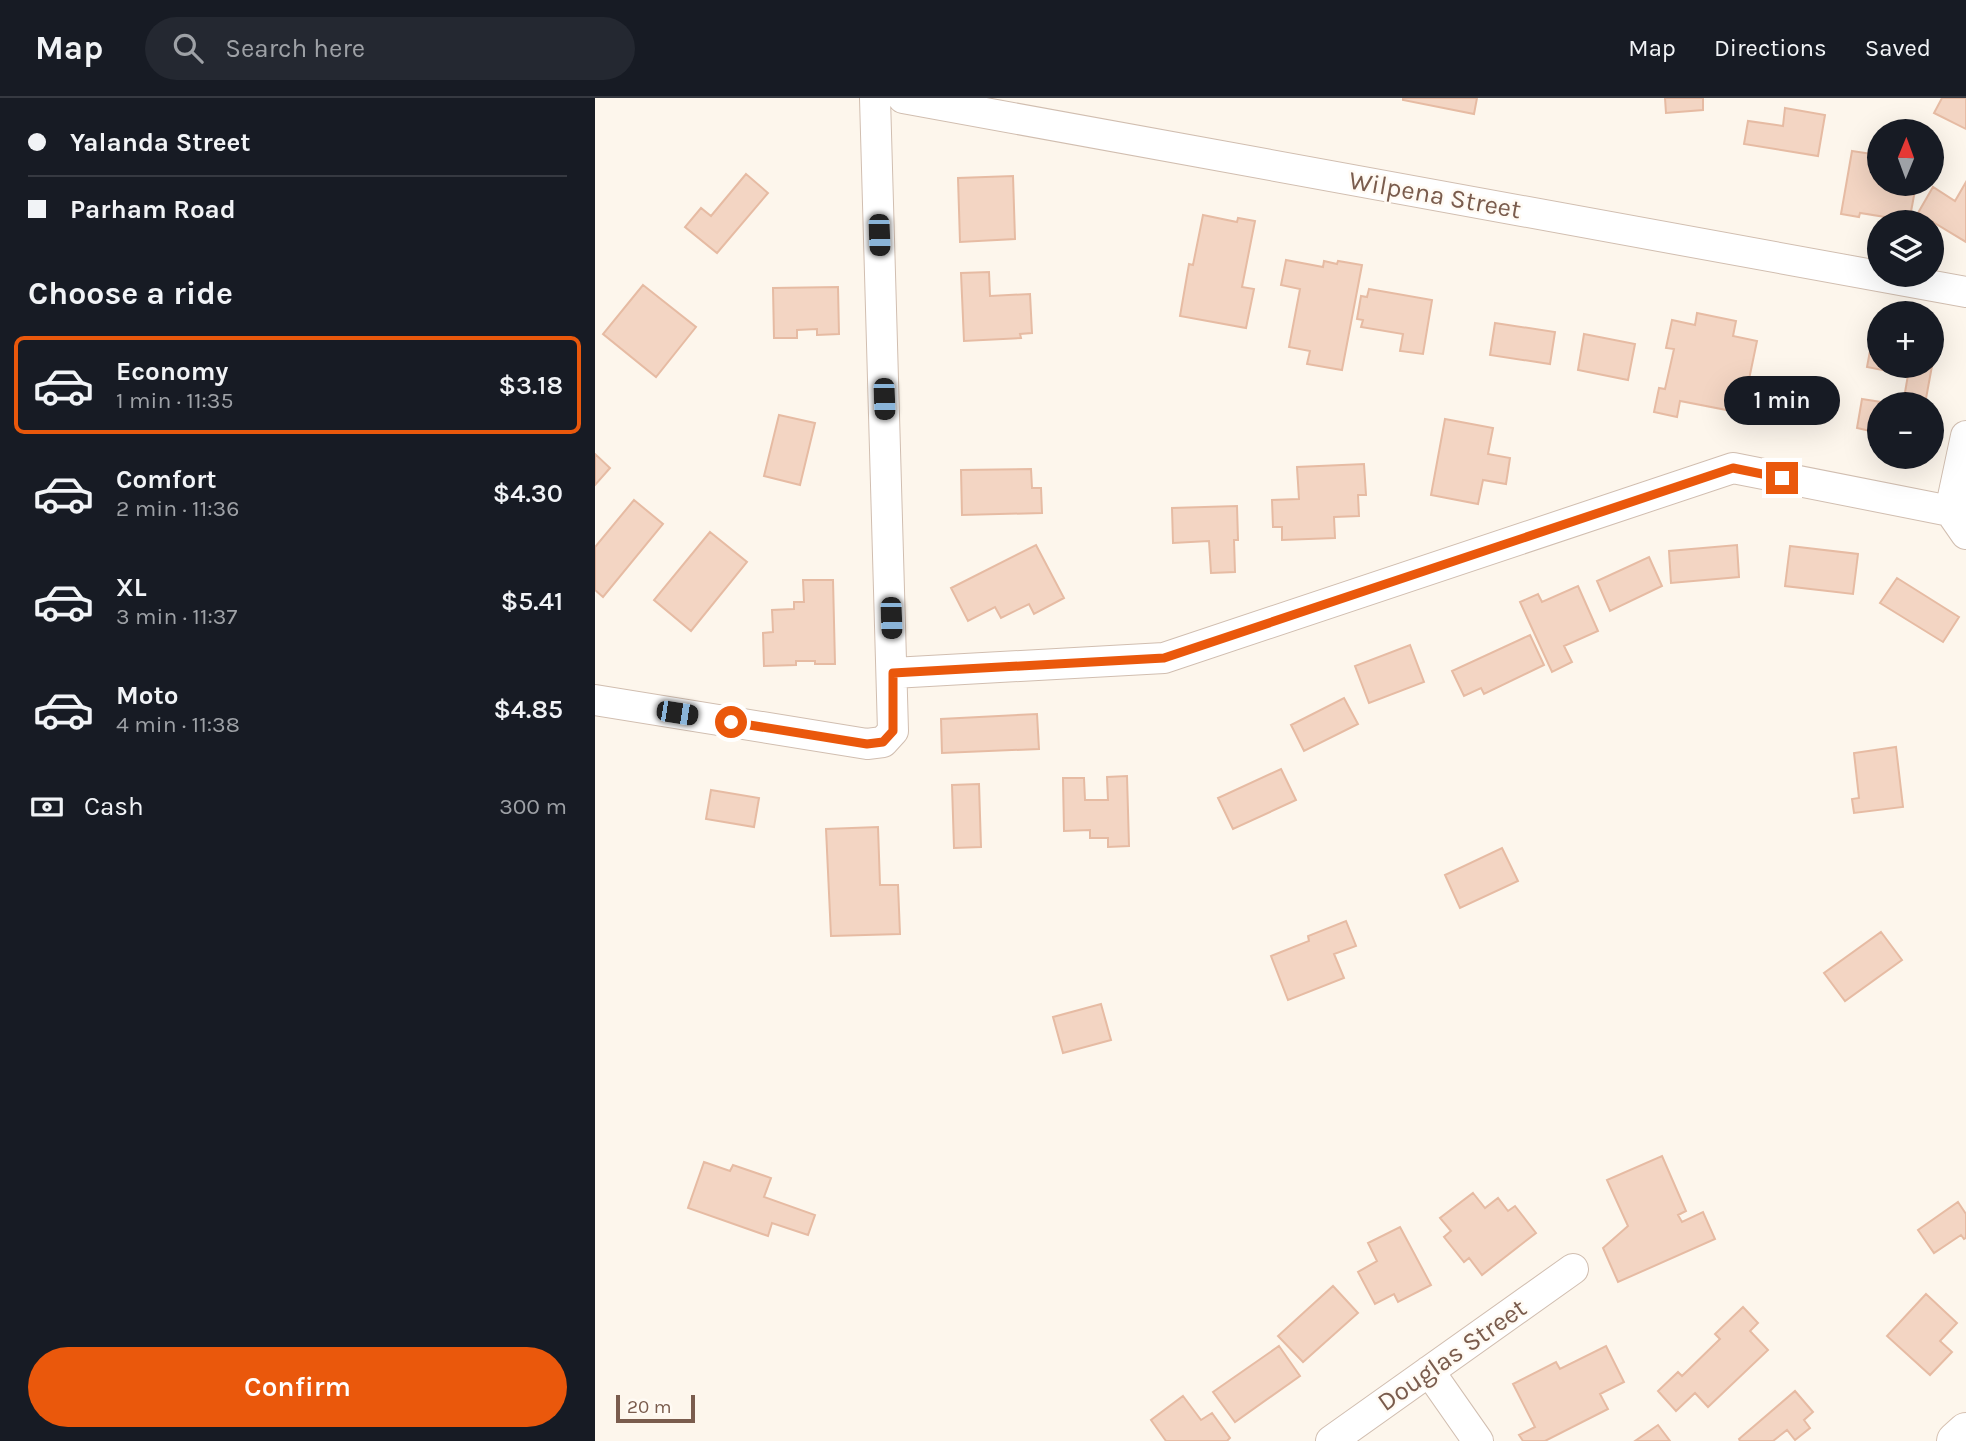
<!DOCTYPE html>
<meta charset="utf-8">
<style>
:root{--surface:#171b24;--page:#242831;--text:#f1f3f6;--muted:#9ea1a6;--line:#363941;--accent:#ea580c}
body{margin:0;font-family:Karla,sans-serif;background:var(--page);color:var(--text);height:100vh;display:flex;flex-direction:column;font-size:26px;white-space:nowrap}
*{box-sizing:border-box;margin:0}
p{font-size:23px;color:var(--muted)}
.icon{flex:none;width:38px;height:38px;fill:none;stroke:currentColor;stroke-width:2;stroke-linecap:round;stroke-linejoin:round}
.map{position:relative;flex:1;overflow:hidden}
.drawer{display:flex;flex-direction:column;background:var(--surface);width:595px}
.drawer>*{flex:none}
.hud{display:grid;align-content:center;height:154px;padding:0 28px;background:var(--surface)}
.needle{width:46px;rotate:1deg}
.fabs{position:absolute;left:1272px;top:21px;display:grid;gap:14px}
.fabs a{display:grid;place-items:center;width:77px;height:77px;border-radius:50%;background:var(--surface);box-shadow:0 7px 28px #0002;font-size:35px}
.scale{position:absolute;left:21px;bottom:18px;width:79px;box-sizing:border-box;padding-left:7px;border:4px solid #7a5c4d;border-top:0;font-size:19px;line-height:24px;white-space:nowrap;color:#7a5c4d;-webkit-text-stroke:5px #fffaf3;paint-order:stroke}
.end{position:absolute;width:32px;height:32px;margin:-16px;border:9px solid #ea580c;background:#fff;box-shadow:0 0 0 4px #fff}
.from{border-radius:50%}
.bubble{position:absolute;height:49px;border-radius:24px;background:var(--surface);box-shadow:0 7px 28px #0002;font-size:23px;font-weight:600;line-height:49px;text-align:center}
.car{position:absolute;width:21px;height:42px;margin:-21px -10px;border-radius:9px;box-shadow:0 0 5px 2px #0007;background:linear-gradient(#222 24%,#8ab4d8 0 40%,#222 0 76%,#8ab4d8 0 86%,#222 0)}
.hud b{display:flex;align-items:center;gap:24px;height:66px;font-size:26px}
.hud b+b{border-top:2px solid var(--line)}
.hud i{width:18px;height:18px;background:var(--text)}
ul{padding:0;list-style:none}
li{display:flex;align-items:center;gap:21px;height:98px;margin:0 14px 10px;padding:0 14px;border:4px solid transparent;border-radius:10px}
li div{flex:1}
li b{display:block;font-size:26px}
li em{font-style:normal;font-weight:600}
li.on{border-color:var(--accent)}
li>.icon{width:63px;height:63px;stroke-width:1.5}
h2{padding:0 28px;font-size:32px;line-height:84px}
.pay{display:flex;align-items:center;gap:18px;height:77px;padding:0 28px;font-size:26px}
.pay p{margin-inline-start:auto}
.primary-button{display:flex;gap:14px;margin-top:auto;padding:14px 28px}
.primary-button a{flex:1;height:80px;border-radius:42px;background:var(--accent);color:#fff;font-size:28px;font-weight:600;line-height:80px;text-align:center}
header{display:flex;align-items:center;gap:42px;box-sizing:border-box;height:98px;padding:0 35px;background:var(--surface);border-bottom:2px solid var(--line)}
header strong{font-size:33px}
nav{display:flex;gap:38px;margin-inline-start:auto;font-size:24px}
.search{width:490px;height:63px;background:var(--page);display:flex;align-items:center;gap:18px;box-sizing:border-box;padding:0 24px;border-radius:38px;color:var(--muted);font-size:26px}
main{display:flex;flex:1;min-height:0}
.map>svg:first-child{display:block}
.building{fill:#f3d5c3;stroke:#e6bba3;stroke-width:2}
.lines{fill:none;stroke-linecap:round;stroke-linejoin:round}
.minor-casing{stroke:#d1beb0;stroke-width:32}
.secondary-casing{stroke:#d6c0b0;stroke-width:40}
.minor{stroke:#fff;stroke-width:30}
.secondary{stroke:#fff;stroke-width:38}
.route{stroke:#ea580c;stroke-width:9}
.labels{text-anchor:middle;dominant-baseline:central;stroke-width:5;stroke-linejoin:round;paint-order:stroke}
.street-label{font-size:26px;fill:#7a5c4d;stroke:#fffaf3}
</style>
<header>
<strong>Map</strong>
<div class="search"><svg class="icon" aria-label="search" viewBox="0 0 24 24"><circle cx="10" cy="10" r="6"/><path d="M15 15l6 6"/></svg>Search here</div>
<nav><a>Map</a><a>Directions</a><a>Saved</a></nav>
</header>
<main>
<section class="drawer">
<div class="hud">
<b><i class="from"></i>Yalanda Street</b>
<b><i></i>Parham Road</b>
</div>
<h2>Choose a ride</h2>
<ul>
<li class="on"><svg class="icon" aria-label="car" viewBox="0 0 24 24"><path d="M5 17H2v-5l4-1 3-4h7l3 4 3 1v5h-3M9 17h6M6 11h13"/><circle cx="7" cy="17" r="2"/><circle cx="17" cy="17" r="2"/></svg><div><b>Economy</b><p>1 min · 11:35</p></div><em>$3.18</em></li>
<li><svg class="icon" aria-label="car" viewBox="0 0 24 24"><path d="M5 17H2v-5l4-1 3-4h7l3 4 3 1v5h-3M9 17h6M6 11h13"/><circle cx="7" cy="17" r="2"/><circle cx="17" cy="17" r="2"/></svg><div><b>Comfort</b><p>2 min · 11:36</p></div><em>$4.30</em></li>
<li><svg class="icon" aria-label="car" viewBox="0 0 24 24"><path d="M5 17H2v-5l4-1 3-4h7l3 4 3 1v5h-3M9 17h6M6 11h13"/><circle cx="7" cy="17" r="2"/><circle cx="17" cy="17" r="2"/></svg><div><b>XL</b><p>3 min · 11:37</p></div><em>$5.41</em></li>
<li><svg class="icon" aria-label="car" viewBox="0 0 24 24"><path d="M5 17H2v-5l4-1 3-4h7l3 4 3 1v5h-3M9 17h6M6 11h13"/><circle cx="7" cy="17" r="2"/><circle cx="17" cy="17" r="2"/></svg><div><b>Moto</b><p>4 min · 11:38</p></div><em>$4.85</em></li>
</ul>
<div class="pay"><svg class="icon" aria-label="cash" viewBox="0 0 24 24"><path d="M3 7h18v10H3z"/><circle cx="12" cy="12" r="2"/></svg>Cash<p>300 m</p></div>
<div class="primary-button"><a>Confirm</a></div>
</section>
<div class="map">
<svg width="1371" height="1343" viewBox="0 0 1371 1343">
<rect width="100%" height="100%" fill="#fdf6ec"/>
<!-- building -->
<path class="building" d="M808,0H882L879,16L808,2Z
M1070,0H1108V12L1071,15Z
M1347,0H1371V31L1339,15Z
M1190,10L1230,17L1223,58L1149,46L1153,23L1188,28Z
M1257,53L1284,57V86L1321,87L1315,119L1304,117L1303,121L1265,115L1264,119L1246,116Z
M151,76L173,95L122,155L90,129L106,110L116,118Z
M418,78L420,141L365,144L363,80Z
M1371,84V144L1323,115L1338,89L1360,103Z
M608,117L642,124L643,120L660,123L647,189L659,191L651,230L585,218L594,166L598,167Z
M691,162L728,169L729,163L742,166L743,163L767,167L747,272L712,266L715,253L694,249L705,191L686,187Z
M394,174L395,198L435,196L437,235L425,236L426,240L369,243L366,175Z
M48,187L101,229L61,279L8,236Z
M243,189L244,236L222,237V231L202,232V240H179L178,190Z
M774,191L837,202L828,256L805,253L808,236L766,229L768,222L762,221L766,198L772,199Z
M1102,215L1141,223L1138,238L1162,243L1147,315L1085,303L1082,319L1059,314L1064,290L1070,291L1079,251L1071,250L1077,222L1100,227Z
M900,225L960,234L955,266L895,257Z
M989,236L1040,246L1033,282L983,272Z
M1278,237L1284,238V268H1337L1330,306H1308L1313,277L1272,269Z
M1267,301L1299,306H1284V335L1262,330Z
M184,317L220,325L205,387L169,378Z
M850,321L898,330L893,356L915,360L911,386L888,382L883,406L836,397Z
M0,356L15,370L0,387Z
M769,366L771,397H763L764,418L739,419L740,440L687,442V429H678L677,402L704,401L702,369Z
M436,371L437,390H446L447,415L367,417L366,372Z
M39,402L68,426L8,499L0,492V449Z
M642,408L643,442H639L640,474L616,475L614,443L578,445L577,410Z
M115,434L152,464L96,533L59,502Z
M441,447L469,500L439,516L434,506L406,520L400,509L373,523L356,490Z
M1142,447L1144,479L1076,485L1074,453Z
M1195,448L1263,456L1258,496L1190,488Z
M1054,459L1067,488L1015,513L1002,483Z
M1302,480L1364,519L1348,544L1285,505Z
M208,482H238L240,566H220V563H201V567L169,568L168,535L178,534L177,512L199,511V504H209Z
M983,488L1003,533L969,548L977,564L957,574L925,504L943,496L947,504Z
M935,537L949,567L889,596L886,590L869,598L857,573Z
M815,547L829,584L774,605L760,568Z
M749,600L763,626L709,653L696,627Z
M442,616L444,651L347,655L346,621Z
M1301,649L1308,709L1259,715L1257,701L1264,700L1259,655Z
M686,671L701,702L638,731L623,700Z
M532,678L534,748L513,749V740H495V732L469,733L468,680H489L490,702H513L512,679Z
M384,686L386,749L359,750L357,687Z
M116,692L164,700L159,729L111,721Z
M283,729L285,787H303L305,836L236,838L231,731Z
M907,750L923,783L865,810L850,777Z
M751,823L761,848L739,856L749,880L693,902L676,858L714,843L713,838Z
M1286,834L1307,862L1250,903L1229,875Z
M506,906L516,942L468,955L458,919Z
M1067,1058L1091,1113L1083,1117L1087,1124L1108,1114L1120,1141L1023,1184L1008,1150L1033,1128L1012,1082Z
M109,1064L135,1073L138,1067L176,1080L169,1099L220,1117L213,1137L177,1125L173,1138L93,1110Z
M878,1095L890,1110L903,1100L913,1113L920,1108L941,1135L887,1177L874,1160L869,1164L849,1139L856,1133L845,1120Z
M1363,1104L1371,1116V1140L1369,1141L1366,1137L1339,1155L1323,1132Z
M805,1129L836,1187L803,1204L799,1196L780,1206L763,1174L782,1163L773,1145Z
M738,1188L763,1215L708,1264L683,1238Z
M1331,1196L1362,1225L1345,1243L1357,1254L1335,1277L1292,1238Z
M1148,1209L1163,1225L1155,1233L1173,1252L1113,1309L1100,1295L1081,1313L1063,1293L1083,1274L1087,1278L1125,1241L1120,1236Z
M684,1248L705,1278L640,1324L618,1294Z
M1011,1248L1029,1284L1005,1296L1013,1311L950,1343H928L924,1337L940,1329L918,1286L961,1264L965,1271Z
M1200,1293L1218,1314L1209,1322L1215,1330L1200,1342L1192,1332L1178,1343H1145L1144,1341Z
M588,1298L606,1322L617,1315L635,1340L632,1343H571L556,1322Z
M1063,1327L1075,1343H1040Z"/>
<g class="lines">
<defs>
<path id="minor" d="M308,0L1371,194
M1355,413L1371,338
M298,575L569,560L1138,370L1355,413L1371,436
M0,602L272,646L288,644L298,633L280,0
M834,1273L883,1343
M736,1343L978,1171"/>
<path id="secondary" d="M1361,1343L1371,1334"/>
</defs>
<!-- minor casing -->
<use href="#minor" class="minor-casing"/>
<!-- secondary casing -->
<use href="#secondary" class="secondary-casing"/>
<!-- minor -->
<use href="#minor" class="minor"/>
<!-- secondary -->
<use href="#secondary" class="secondary"/>
</g>
<g class="lines">
<!-- route -->
<path class="route" d="M136,624L272,646L288,644L298,633V575L569,560L1138,370L1187,380"/>
</g>
<g class="labels">
<!-- street labels -->
<g class="street-label">
<text transform="translate(840 97) rotate(10)">Wilpena Street</text>
<text transform="translate(857 1257) rotate(-35)">Douglas Street</text>
</g>
</g>
</svg>
<div class="fabs">
<a><svg class="needle" viewBox="-14 -14 28 28"><path d="M0-13l5 13h-10z" fill="#e53935"/><path d="M0 13l5-13h-10z" fill="#9ea1a6"/></svg></a>
<a><svg class="icon" aria-label="layers" viewBox="0 0 24 24"><path d="M12 4l9 5-9 5-9-5zM3 14l9 5 9-5"/></svg></a>
<a>+</a>
<a>−</a>
</div>
<div class="scale">20 m</div>
<i class="end from" style="left:136px;top:624px"></i>
<i class="end" style="left:1187px;top:380px"></i>
<div class="bubble" style="left:1129px;top:278px;width:116px">1 min</div>
<i class="car" style="left:284px;top:137px;rotate:178deg"></i>
<i class="car" style="left:289px;top:301px;rotate:178deg"></i>
<i class="car" style="left:296px;top:520px;rotate:178deg"></i>
<i class="car" style="left:82px;top:615px;rotate:99deg"></i>
</div>
</main>
